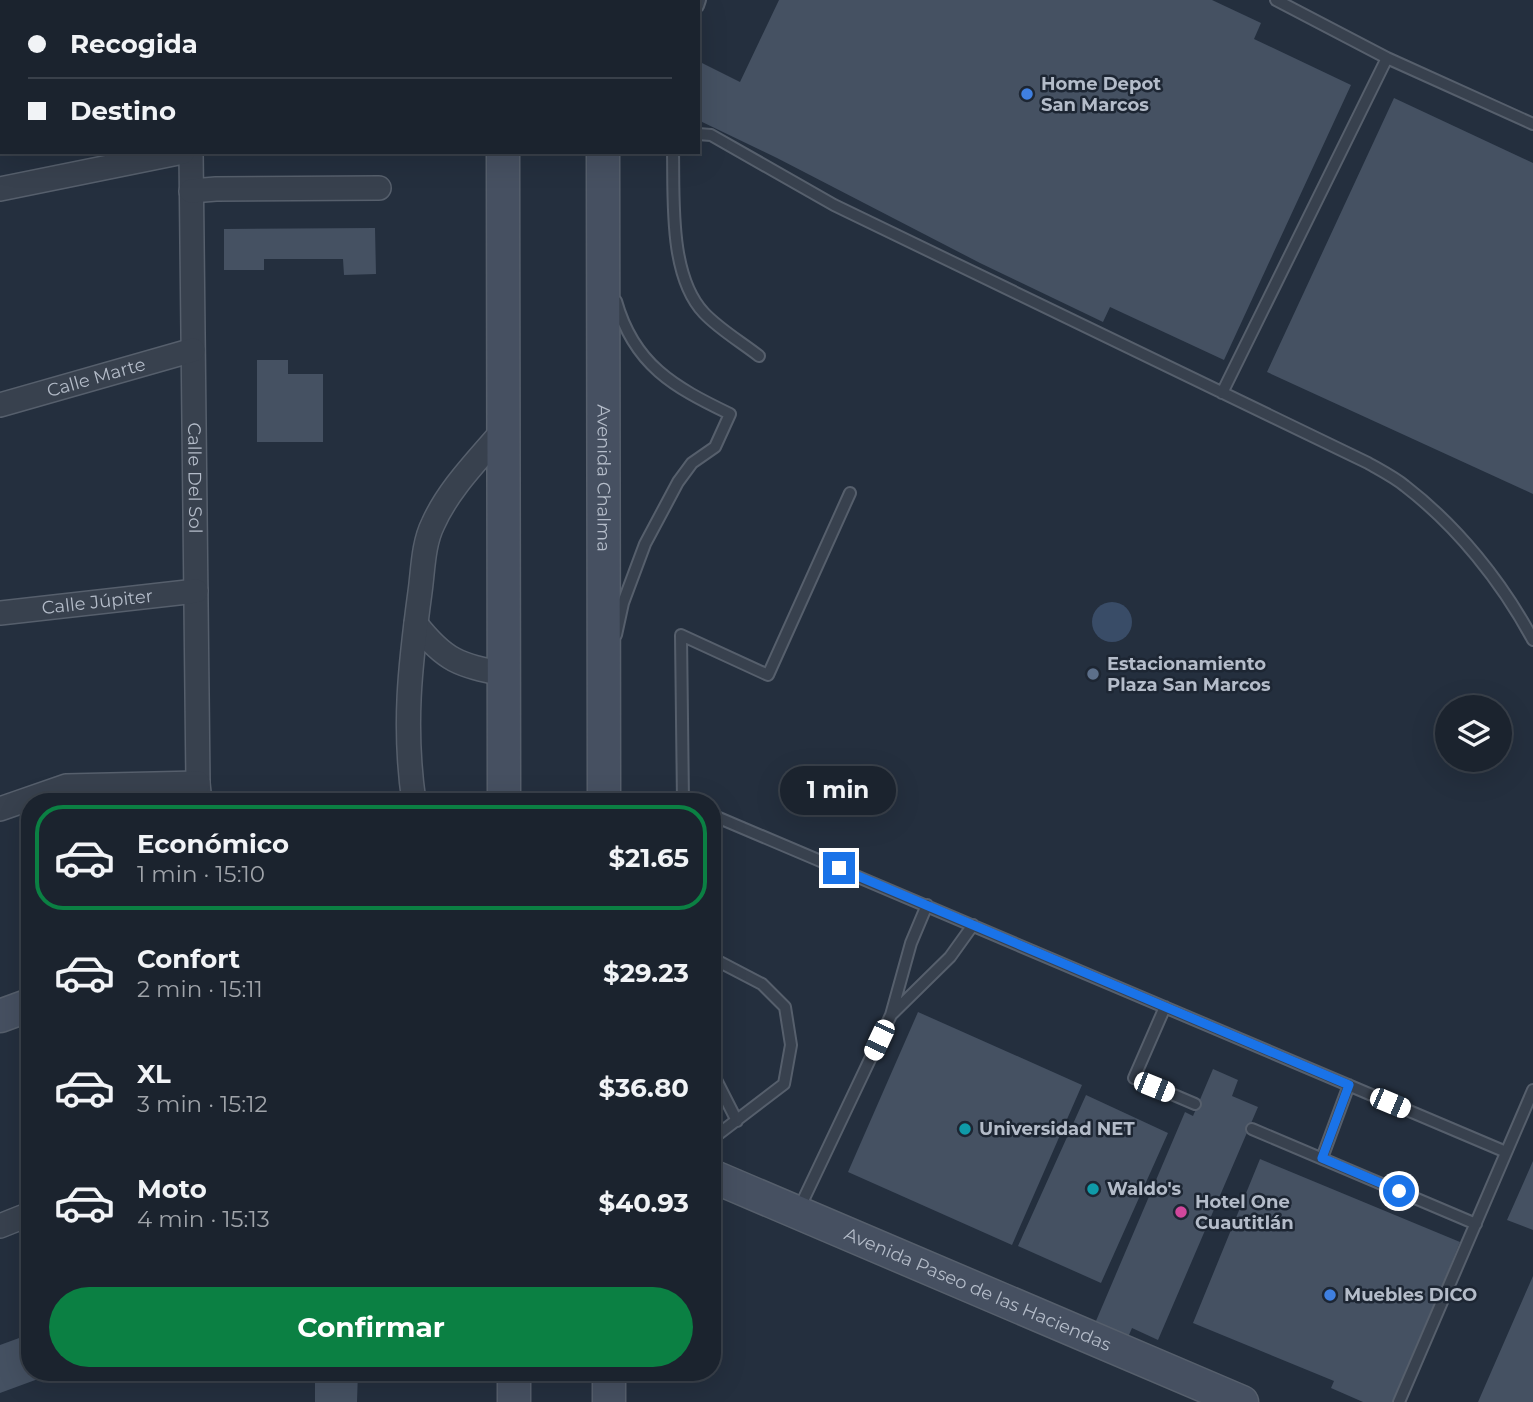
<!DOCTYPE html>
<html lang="es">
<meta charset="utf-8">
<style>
:root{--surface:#1b232e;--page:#282f3a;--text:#f1f3f6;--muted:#a0a4aa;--line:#39404a;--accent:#0b8043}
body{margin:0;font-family:Montserrat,sans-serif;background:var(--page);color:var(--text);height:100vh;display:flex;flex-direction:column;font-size:26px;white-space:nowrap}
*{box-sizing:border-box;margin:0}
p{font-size:23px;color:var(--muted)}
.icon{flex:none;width:38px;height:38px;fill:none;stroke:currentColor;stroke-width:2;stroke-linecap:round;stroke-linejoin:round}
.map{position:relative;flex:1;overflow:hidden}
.drawer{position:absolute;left:21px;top:793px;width:700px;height:588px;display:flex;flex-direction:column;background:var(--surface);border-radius:28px;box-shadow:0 7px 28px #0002,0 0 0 2px var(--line)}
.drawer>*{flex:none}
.guide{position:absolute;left:0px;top:0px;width:700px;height:154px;box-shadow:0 7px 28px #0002,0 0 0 2px var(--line);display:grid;align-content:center;height:154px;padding:0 28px;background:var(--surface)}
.fabs{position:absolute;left:1435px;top:695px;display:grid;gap:14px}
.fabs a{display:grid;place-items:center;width:77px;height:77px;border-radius:50%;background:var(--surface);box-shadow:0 7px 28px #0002,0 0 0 2px var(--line);font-size:35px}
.end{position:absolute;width:32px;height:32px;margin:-16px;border:9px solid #1a73e8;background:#fff;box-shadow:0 0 0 4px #fff}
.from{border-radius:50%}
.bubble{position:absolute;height:49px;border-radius:24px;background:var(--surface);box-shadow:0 7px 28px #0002,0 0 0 2px var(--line);font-size:23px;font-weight:700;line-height:49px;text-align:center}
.car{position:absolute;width:21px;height:42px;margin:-21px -10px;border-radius:9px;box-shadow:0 0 5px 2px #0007;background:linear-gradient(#fff 24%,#345 0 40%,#fff 0 76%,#345 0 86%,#fff 0)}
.guide b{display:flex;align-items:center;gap:24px;height:66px;font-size:26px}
.guide b+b{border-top:2px solid var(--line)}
.guide i{width:18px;height:18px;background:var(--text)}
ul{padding:12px 0 0;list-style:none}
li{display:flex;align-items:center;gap:21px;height:105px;margin:0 14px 10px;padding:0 14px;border:4px solid transparent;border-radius:28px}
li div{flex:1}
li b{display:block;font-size:26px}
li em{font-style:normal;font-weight:700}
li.active{border-color:var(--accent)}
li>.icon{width:63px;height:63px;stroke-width:1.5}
.cta{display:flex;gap:14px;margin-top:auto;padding:14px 28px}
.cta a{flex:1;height:80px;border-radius:42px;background:var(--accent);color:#fff;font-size:28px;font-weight:700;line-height:80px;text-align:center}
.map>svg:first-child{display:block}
.water{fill:#394c67}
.building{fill:#455162}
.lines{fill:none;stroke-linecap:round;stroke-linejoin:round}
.lane-casing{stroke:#565f6c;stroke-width:14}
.street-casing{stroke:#565f6c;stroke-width:26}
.secondary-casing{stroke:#565f6c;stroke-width:35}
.lane{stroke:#38414e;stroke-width:10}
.street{stroke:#38414e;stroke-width:23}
.secondary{stroke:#465061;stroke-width:32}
.route{stroke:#1a73e8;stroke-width:9}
.shop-dot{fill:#3f7fe0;stroke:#1d2633;stroke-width:2.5}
.service-dot{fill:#5c6f8a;stroke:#1d2633;stroke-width:2.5}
.culture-dot{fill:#0f9aa8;stroke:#1d2633;stroke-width:2.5}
.hotel-dot{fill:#d1479c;stroke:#1d2633;stroke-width:2.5}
.labels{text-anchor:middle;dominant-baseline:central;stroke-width:5;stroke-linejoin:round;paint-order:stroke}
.poi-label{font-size:18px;font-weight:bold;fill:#b4bcc9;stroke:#1d2633;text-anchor:start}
.street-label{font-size:18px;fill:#b4bcc9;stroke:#1d2633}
</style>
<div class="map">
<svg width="1533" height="1402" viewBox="0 0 1533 1402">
<rect width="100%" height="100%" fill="#242f3e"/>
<!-- water -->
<path class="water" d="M1092 622a20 20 0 1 1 40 0a20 20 0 1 1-40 0Z"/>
<!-- building -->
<path class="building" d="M779,0H1212L1261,23L1254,39L1351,85L1224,360L1110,307L1103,322L980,263L777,158L698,120L700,62L740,82Z
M1394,98L1533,163V494L1267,372Z
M375,228L376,274L344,275L343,259H264V270H224V229Z
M257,360H288V374H323V442H257Z
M918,1012L1082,1085L1012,1245L848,1172Z
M1213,1069L1238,1080L1232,1096L1258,1107L1158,1340L1132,1328L1126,1342L1093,1328L1185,1112L1193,1116Z
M1086,1095L1168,1133L1101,1283L1018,1246Z
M1260,1159L1460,1242L1395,1402H1363L1331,1388L1334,1381L1193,1323Z
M1533,1161V1230L1507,1220Z
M1533,1276V1402H1478Z
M30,1334V1372H57L0,1393V1345Z
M315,1372H358L357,1402H315Z"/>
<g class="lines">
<defs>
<path id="lane" d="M421,0V2
M1276,0L1387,58L1533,124
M238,2V0
M698,6L700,0
M698,134L711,135L834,205L1368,463C1380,470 1394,477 1405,486C1457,526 1502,582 1533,640
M673,152C674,200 669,276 704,313C719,329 741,342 759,356
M616,301C634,365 674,387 730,414L715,447L692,463L678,482L645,544L623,603L616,635
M1222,393L1387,58
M683,802L681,635L768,675L850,493
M712,815L1506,1152
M712,958L762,984L785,1007L791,1045L784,1084L712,1139
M1165,1007L1134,1078L1195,1104
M891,1015L950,957L973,925
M712,1072L737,1121
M1252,1129L1476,1224
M1322,1158L1349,1085
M799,1209L891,1015L911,943L927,905
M1399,1402L1533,1090"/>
<g id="street">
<path d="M189,0V2"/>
<path id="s1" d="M191,152L198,783L200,802"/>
<path d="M0,189L183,152"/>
<path d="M191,191L216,189L379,188"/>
<path id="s2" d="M0,405L193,350"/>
<path id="s3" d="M0,613L196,591"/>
<path d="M416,624C445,661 459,665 504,674"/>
<path d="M414,802C403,727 410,666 420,592C423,571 423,544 433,524C449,488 479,459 504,429"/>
<path d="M0,809L66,786L198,783"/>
<path d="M0,1226L30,1214"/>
</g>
<g id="secondary">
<path d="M502,0V2"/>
<path d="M602,0V2"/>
<path d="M503,152L504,802"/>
<path id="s4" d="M603,152L604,802"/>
<path d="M0,1016L30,1005"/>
<path id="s5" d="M712,1176L1242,1402"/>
<path d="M514,1372V1402"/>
<path d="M609,1372V1402"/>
</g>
</defs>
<!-- lane casing -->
<use href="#lane" class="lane-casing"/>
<!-- street casing -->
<use href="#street" class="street-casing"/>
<!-- secondary casing -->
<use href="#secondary" class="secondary-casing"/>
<!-- lane -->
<use href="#lane" class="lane"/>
<!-- street -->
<use href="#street" class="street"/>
<!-- secondary -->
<use href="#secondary" class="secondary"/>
</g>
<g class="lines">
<!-- route -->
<path class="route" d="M839,868L1349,1085L1322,1158L1399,1191"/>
</g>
<!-- markers -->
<g class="shop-dot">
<circle cx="1027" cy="94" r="7"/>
<circle cx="1330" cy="1295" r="7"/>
</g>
<circle class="service-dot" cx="1093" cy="674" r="7"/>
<g class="culture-dot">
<circle cx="965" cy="1129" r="7"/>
<circle cx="1093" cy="1189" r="7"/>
</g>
<circle class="hotel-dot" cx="1181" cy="1212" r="7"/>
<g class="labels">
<!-- poi labels -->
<g class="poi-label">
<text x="1041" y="84">Home Depot<tspan x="1041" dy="21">San Marcos</tspan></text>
<text x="1107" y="664">Estacionamiento<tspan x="1107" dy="21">Plaza San Marcos</tspan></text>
<text x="979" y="1129">Universidad NET</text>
<text x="1107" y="1189">Waldo's</text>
<text x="1195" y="1202">Hotel One<tspan x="1195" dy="21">Cuautitlán</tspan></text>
<text x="1344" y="1295">Muebles DICO</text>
</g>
<!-- street labels -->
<g class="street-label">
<text stroke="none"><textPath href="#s2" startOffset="100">Calle Marte</textPath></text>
<text stroke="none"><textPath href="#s1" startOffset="326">Calle Del Sol</textPath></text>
<text stroke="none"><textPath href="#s4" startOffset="326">Avenida Chalma</textPath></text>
<text stroke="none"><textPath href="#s3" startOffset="98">Calle Júpiter</textPath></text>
<text stroke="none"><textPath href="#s5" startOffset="289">Avenida Paseo de las Haciendas</textPath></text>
</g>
</g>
</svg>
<div class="fabs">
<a><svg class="icon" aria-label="layers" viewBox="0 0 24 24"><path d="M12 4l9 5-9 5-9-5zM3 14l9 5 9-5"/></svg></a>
</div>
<i class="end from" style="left:1399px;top:1191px"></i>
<i class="end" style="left:839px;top:868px"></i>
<div class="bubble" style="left:780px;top:766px;width:116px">1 min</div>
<i class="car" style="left:879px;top:1040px;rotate:205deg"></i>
<i class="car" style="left:1154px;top:1087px;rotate:112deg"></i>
<i class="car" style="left:1390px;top:1103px;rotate:113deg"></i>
<div class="guide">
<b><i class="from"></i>Recogida</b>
<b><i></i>Destino</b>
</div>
<section class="drawer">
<ul>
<li class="active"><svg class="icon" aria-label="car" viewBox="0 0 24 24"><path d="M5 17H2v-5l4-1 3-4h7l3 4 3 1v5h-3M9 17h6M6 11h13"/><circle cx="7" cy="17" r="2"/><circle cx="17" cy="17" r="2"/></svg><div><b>Económico</b><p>1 min · 15:10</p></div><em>$21.65</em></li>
<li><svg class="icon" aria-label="car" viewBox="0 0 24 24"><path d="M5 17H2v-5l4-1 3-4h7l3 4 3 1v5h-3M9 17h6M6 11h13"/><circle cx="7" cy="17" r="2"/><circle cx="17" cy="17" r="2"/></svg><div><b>Confort</b><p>2 min · 15:11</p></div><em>$29.23</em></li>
<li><svg class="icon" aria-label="car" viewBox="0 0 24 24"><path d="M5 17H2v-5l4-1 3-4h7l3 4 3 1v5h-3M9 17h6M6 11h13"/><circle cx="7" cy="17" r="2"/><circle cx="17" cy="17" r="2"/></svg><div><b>XL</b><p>3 min · 15:12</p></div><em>$36.80</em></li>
<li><svg class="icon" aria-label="car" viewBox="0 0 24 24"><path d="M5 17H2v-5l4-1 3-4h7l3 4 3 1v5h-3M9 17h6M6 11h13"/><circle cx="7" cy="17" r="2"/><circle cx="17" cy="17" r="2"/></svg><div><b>Moto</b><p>4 min · 15:13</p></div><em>$40.93</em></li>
</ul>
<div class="cta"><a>Confirmar</a></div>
</section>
</div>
